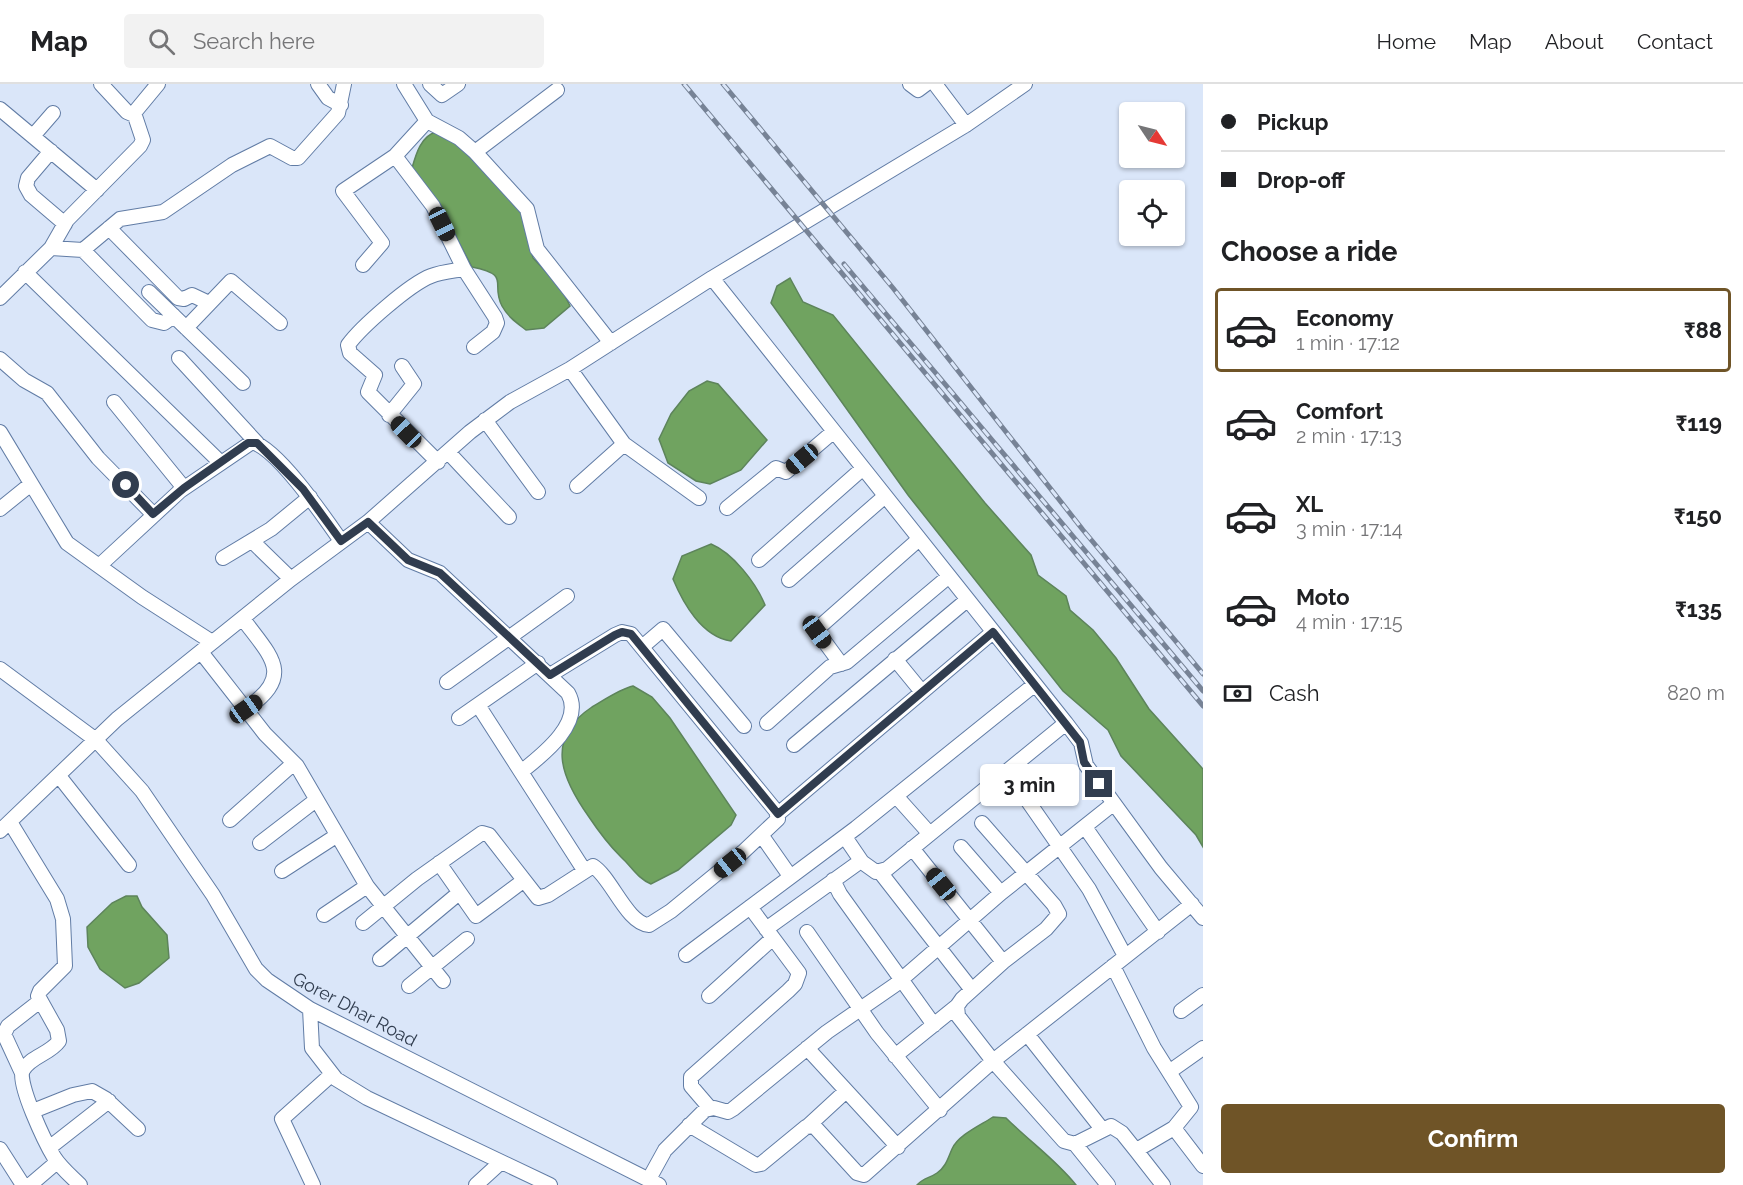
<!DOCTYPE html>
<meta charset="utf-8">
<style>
:root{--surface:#fff;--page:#f2f2f2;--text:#202124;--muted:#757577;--line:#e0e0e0;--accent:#6f5427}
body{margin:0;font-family:Raleway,sans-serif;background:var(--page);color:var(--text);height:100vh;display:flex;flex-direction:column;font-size:22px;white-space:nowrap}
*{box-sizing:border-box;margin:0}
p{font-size:20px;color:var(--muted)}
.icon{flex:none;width:33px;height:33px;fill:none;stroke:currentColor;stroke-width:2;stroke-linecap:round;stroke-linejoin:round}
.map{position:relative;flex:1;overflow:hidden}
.sheet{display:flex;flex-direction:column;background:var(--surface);width:540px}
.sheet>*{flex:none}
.guide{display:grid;align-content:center;height:132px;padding:0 18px;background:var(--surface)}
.needle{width:39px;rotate:125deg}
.controls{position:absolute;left:1119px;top:18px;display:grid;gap:12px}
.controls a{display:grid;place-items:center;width:66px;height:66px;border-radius:6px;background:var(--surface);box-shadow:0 2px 4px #0004;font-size:30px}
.end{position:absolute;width:27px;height:27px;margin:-14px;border:8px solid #313d4f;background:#fff;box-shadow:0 0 0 3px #fff}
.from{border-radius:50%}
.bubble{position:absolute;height:42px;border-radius:6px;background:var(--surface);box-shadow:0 2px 4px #0004;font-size:20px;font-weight:700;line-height:42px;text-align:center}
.car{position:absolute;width:18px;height:36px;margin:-18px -9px;border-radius:8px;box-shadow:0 0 4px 2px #0007;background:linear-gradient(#222 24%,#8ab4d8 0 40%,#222 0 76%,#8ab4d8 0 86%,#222 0)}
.guide b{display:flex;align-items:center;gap:21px;height:57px;font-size:22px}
.guide b+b{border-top:2px solid var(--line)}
.guide i{width:15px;height:15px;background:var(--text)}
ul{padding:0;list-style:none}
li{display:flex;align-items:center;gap:18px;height:84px;margin:0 12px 9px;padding:0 6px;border:3px solid transparent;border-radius:6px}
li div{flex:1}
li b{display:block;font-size:22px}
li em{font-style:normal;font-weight:700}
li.active{border-color:var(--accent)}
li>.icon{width:54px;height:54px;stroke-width:1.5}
h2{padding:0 18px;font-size:27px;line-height:72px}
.pay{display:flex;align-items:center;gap:15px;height:66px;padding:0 18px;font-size:22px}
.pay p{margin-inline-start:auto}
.action{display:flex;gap:12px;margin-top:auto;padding:12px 18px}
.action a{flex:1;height:69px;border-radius:6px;background:var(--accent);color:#fff;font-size:24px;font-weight:700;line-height:69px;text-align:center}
header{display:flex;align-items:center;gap:36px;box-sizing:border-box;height:84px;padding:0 30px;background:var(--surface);border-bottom:2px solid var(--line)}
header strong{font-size:28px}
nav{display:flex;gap:33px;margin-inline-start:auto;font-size:21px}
.search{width:420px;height:54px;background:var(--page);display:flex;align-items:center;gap:15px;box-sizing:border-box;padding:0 21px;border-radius:6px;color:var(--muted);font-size:22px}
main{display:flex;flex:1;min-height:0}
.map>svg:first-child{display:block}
.water{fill:#70a360;stroke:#5d845b;stroke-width:1.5}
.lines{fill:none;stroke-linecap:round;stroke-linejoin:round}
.minor-casing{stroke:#617ca5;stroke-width:16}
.minor{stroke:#fff;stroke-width:14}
.rail-casing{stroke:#778396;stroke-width:5}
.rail{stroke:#dae6f9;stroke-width:3;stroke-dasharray:9;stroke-linecap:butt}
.route{stroke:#313d4f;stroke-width:8}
.labels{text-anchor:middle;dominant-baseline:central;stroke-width:4.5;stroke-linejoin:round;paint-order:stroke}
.street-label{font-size:18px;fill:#313d4f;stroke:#dae6f9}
</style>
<header>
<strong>Map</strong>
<div class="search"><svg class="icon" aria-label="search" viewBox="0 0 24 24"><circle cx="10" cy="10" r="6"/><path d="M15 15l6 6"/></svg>Search here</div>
<nav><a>Home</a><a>Map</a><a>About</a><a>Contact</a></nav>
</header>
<main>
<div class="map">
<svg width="1203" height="1101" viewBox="0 0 1203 1101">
<rect width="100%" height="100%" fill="#dae6f9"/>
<!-- water -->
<path class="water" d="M436,48L460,62L523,128L533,174L561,204L570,222L544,244L526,246C517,239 508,233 502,222C490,199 512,191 472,183L456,153L448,131L412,84C416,70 421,52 436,48Z
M790,194L803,218L833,231L985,419L1031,471L1038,491L1066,512L1070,526L1093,546L1116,574L1149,625L1203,685V763L1196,751L1121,672L1108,646L1063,607L908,411L771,219L777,202Z
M707,297L718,300L767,356L741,386L710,400L696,397L668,379L659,355L671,330L689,307Z
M711,460C733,469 756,499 765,521L731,557C702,553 683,519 673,495L682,472Z
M633,602L652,613L670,634L736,731L731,741L678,786L651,800C637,794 632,783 621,773C608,760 599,748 589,733C562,695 544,655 592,623C604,616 620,605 633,602Z
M126,812H137L142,823L167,851L169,874L139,899L125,904L100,885L88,863L87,843L112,819Z
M993,1033L1006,1034C1029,1057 1056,1076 1076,1101H917C923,1094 930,1094 937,1089C946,1083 948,1074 952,1065C958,1051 981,1041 993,1033Z"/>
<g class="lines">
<defs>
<path id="minor" d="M101,0L127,28L134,31
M318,0L328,14L341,21
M404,0L427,37L459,54L475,68L527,125L537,165L611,259
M430,0L442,11L458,0
M910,0L918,6L926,0
M935,0L966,41
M0,25L97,106
M33,52L53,29
M51,67L28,94L26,102L31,111L65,140
M475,68L557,6
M395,72L433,122L464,185L495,233L497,239L493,248L474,263
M109,144L178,214L184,215L192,211L209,219
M51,164L67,136L140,62L143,56L134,29L158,0
M83,166L152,236L164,239L174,232
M363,181L382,159L343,107L395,72L427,37
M25,188L220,378
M712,194L1066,639L1081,659L1086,681L1161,784L1203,834
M149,208L243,299
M0,214L51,164L83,166L120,135L163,128L232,81L270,62L292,74H298L338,29L344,0
M186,244L231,197L280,239
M179,274L257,359
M0,275L24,296L47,309L98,374L153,430
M570,285L624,360L699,414
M114,318L184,404
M389,331L414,300L402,282
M485,336L538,408
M0,348L67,459L142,513L212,558
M448,368L509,433
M438,378L368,308L375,291L350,269L348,261C361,243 410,200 431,192C441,188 453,187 464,185
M577,402L624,360
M727,424L776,384L786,388L833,348
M0,425L31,400
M368,438L408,476L440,489L568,609C585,639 541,672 521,688
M253,458L291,495
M223,474L271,445L310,413
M759,476L862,385
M99,482L180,407L252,358C278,365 325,434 341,457
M789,496L884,413
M243,535C271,573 295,591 246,625
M642,563L663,545L744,642
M201,568L265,650L297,682L367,802L443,897
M895,575L922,608
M841,580L816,546L918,456
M0,585L96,656L142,707L213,811L256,885L267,896L310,925L659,1101
M447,598L567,512
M478,621L584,786
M459,634L538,579
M767,639L830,583L847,578L948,493
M794,661L967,516
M1007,687L1089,805L1125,872
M59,692L129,781
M896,712L930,750
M778,730L993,548
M230,736L294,679
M10,738L57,815L63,835L65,882L40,907L38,912L57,946L59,957C50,970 31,972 23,986C16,998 46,1060 54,1073C61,1084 71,1092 80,1101
M982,739L1054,821L1059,830L1046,845L1003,878L962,915L957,922L958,932L993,977L1064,1057L1075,1060L1111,1042L1122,1049L1138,1069
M1085,743L1158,848
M0,747L117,635L291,495L368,438L470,348L510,318L570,285L712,194L966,41L1025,0
M762,752L790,792
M845,753L862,778
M260,759L316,716
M961,763L1001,809
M912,764L1003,878
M439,779L476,832L523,797
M282,787L336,752
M880,788L972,906
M833,796L840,810L934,941
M324,831L367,802
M363,839L417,795L482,749L489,751L538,814L548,811L593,782C611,793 627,840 649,841L671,827L743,768L778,735L776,727L631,550L622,548L615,551L550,591
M766,845L858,779L862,778L876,788L887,785L1066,639
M807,848L877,949L940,1026
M686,871L856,744L1034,601
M380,875L459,809
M1113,882L1154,964L1191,1023L1174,1044L1140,1064L1138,1069L1163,1101
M409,902L467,855
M709,912L773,854
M310,925L312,964L336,995L367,1014L550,1101
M1181,927L1203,911
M1027,950L1102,1045
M807,964L898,1063
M895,972L957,922
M1169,988L1203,964
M22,989L4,950L8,942L40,917
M709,1023L691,1002V993L788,907L795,900L799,889L750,823
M33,1027L73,1011L92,1007L106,1015L138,1045
M689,1041L756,1081L761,1080L806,1043L814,1042L857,1089L864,1091L993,977L1192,820
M808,1042L846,1007
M1174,1044L1203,1082
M1075,1060L1108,1101
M49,1064L109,1017
M0,1065L23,1101
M649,1095L665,1066L705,1026L714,1024L728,1028L733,1025L827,948L895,901L1001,809L1113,720
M30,1101L57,1078
M313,1101L282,1035L331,991
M476,1101L501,1078"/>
</defs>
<!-- minor casing -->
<use href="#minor" class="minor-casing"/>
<!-- minor -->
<use href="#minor" class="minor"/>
<defs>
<path id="rail" d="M684,0L1203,622
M723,0L893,204L1083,446L1203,590
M844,180L1203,607"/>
</defs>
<!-- rail casing -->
<use href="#rail" class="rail-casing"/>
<!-- rail -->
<use href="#rail" class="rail"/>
</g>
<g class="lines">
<!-- route -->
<path class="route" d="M126,401L153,430L184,404L248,359H257L303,405L341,457L368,438L408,476L440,489L550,591L615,551L622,548L631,550L778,730L993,548L1080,658L1084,678L1099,700"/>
</g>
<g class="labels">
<!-- street labels -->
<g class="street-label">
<text transform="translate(355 925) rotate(28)">Gorer Dhar Road</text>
</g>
</g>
</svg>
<div class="controls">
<a><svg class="needle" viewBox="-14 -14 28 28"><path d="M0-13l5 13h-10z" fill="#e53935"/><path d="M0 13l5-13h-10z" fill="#757577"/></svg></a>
<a><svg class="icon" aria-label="locate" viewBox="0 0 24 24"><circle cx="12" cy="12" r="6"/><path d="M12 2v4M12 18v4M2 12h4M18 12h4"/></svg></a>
</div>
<i class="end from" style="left:126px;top:401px"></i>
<i class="end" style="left:1099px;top:700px"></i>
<div class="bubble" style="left:980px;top:680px;width:99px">3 min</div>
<i class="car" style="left:442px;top:140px;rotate:154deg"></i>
<i class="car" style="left:406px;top:348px;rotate:316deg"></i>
<i class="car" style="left:802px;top:375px;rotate:230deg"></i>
<i class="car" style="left:817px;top:548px;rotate:144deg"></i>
<i class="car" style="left:246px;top:625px;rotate:55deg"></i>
<i class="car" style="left:730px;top:779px;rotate:231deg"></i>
<i class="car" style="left:941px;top:800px;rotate:321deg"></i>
</div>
<section class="sheet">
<div class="guide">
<b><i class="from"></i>Pickup</b>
<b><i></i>Drop-off</b>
</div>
<h2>Choose a ride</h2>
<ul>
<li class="active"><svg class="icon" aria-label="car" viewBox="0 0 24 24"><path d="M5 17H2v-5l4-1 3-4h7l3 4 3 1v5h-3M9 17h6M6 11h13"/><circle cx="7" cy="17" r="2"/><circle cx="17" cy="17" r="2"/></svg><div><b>Economy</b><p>1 min · 17:12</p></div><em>₹88</em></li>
<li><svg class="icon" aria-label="car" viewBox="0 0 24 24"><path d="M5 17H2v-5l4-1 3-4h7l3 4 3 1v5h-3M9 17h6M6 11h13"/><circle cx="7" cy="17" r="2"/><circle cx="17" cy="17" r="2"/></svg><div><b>Comfort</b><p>2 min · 17:13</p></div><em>₹119</em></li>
<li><svg class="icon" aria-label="car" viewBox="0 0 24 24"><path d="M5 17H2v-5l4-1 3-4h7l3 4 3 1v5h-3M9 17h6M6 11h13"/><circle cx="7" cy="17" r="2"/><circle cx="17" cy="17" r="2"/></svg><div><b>XL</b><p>3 min · 17:14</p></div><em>₹150</em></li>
<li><svg class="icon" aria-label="car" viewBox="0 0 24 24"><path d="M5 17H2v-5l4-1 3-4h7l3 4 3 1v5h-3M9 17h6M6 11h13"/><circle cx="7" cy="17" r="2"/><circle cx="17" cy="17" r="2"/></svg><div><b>Moto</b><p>4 min · 17:15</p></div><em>₹135</em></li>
</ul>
<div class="pay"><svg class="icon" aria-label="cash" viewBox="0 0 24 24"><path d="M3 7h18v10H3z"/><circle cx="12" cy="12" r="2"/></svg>Cash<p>820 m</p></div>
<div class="action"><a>Confirm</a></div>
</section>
</main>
